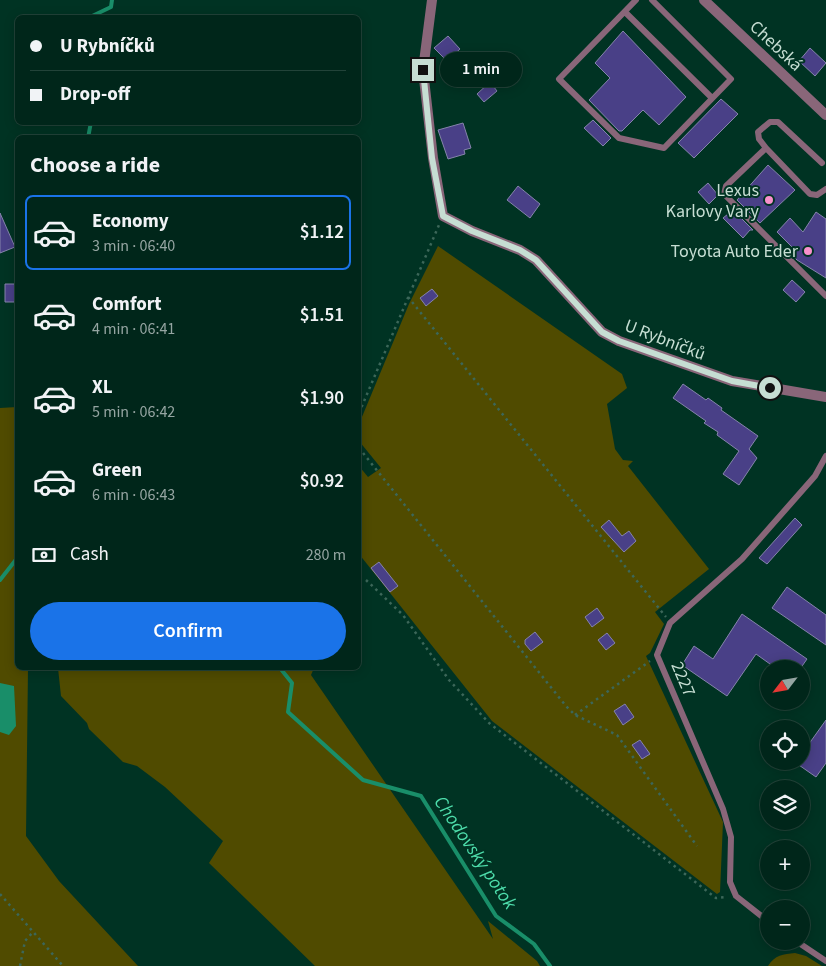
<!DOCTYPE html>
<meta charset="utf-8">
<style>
:root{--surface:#00261a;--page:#0a2e23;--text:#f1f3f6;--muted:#95a5a2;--line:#224339;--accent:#1a73e8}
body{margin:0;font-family:"Source Sans 3",sans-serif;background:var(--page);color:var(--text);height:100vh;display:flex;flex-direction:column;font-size:19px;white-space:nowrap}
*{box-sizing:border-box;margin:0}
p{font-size:16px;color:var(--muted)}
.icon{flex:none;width:28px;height:28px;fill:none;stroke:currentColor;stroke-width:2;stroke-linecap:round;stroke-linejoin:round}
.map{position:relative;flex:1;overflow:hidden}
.drawer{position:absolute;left:15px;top:135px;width:346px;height:535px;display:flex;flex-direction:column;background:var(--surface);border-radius:8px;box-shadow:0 2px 12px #0003,0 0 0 1px var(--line)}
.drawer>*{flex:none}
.top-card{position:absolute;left:15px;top:15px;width:346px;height:110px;border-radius:8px;box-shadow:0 2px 12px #0003,0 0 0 1px var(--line);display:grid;align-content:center;height:110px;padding:0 15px;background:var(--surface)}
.needle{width:32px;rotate:239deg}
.buttons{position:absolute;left:760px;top:660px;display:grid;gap:10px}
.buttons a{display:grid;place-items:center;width:50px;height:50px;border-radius:50%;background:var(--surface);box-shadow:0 2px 12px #0003,0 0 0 1px var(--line);font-size:25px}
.end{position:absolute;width:22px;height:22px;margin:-11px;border:6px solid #c6ded3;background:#111;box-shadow:0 0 0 2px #111}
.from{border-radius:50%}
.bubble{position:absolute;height:35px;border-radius:18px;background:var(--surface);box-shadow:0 2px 12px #0003,0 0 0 1px var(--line);font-size:16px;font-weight:600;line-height:35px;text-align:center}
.top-card b{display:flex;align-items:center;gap:18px;height:48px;font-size:19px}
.top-card b+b{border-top:1px solid var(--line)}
.top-card i{width:12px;height:12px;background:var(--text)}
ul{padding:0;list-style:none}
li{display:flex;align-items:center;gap:15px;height:75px;margin:0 10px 8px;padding:0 5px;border:2px solid transparent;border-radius:8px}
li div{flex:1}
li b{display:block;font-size:19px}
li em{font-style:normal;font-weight:600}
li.current{border-color:var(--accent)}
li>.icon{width:45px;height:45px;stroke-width:1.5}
h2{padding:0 15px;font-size:22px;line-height:60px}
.pay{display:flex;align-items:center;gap:12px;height:55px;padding:0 15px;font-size:19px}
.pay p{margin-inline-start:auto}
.action{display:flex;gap:10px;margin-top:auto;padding:10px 15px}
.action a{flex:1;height:58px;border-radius:30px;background:var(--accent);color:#fff;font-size:20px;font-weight:600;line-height:58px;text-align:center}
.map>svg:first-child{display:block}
.green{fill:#504b00}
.water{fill:#198e69}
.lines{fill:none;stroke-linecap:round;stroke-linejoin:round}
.stream{stroke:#198e69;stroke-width:4}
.building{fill:#494087;stroke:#8584ab}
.path{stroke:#3c6759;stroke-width:2.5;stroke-dasharray:2.5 4;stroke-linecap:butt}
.service{stroke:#896679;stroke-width:6}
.minor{stroke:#896679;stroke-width:10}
.tertiary{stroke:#896679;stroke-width:10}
.route{stroke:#c6ded3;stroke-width:6}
.poi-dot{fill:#f890cb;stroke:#003323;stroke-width:2}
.labels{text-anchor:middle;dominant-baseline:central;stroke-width:4;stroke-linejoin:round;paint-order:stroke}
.street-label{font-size:18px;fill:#c6ded3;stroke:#003323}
.poi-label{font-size:18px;fill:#c6ded3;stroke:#003323;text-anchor:end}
.water-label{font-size:19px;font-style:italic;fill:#4dddab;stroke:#003323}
</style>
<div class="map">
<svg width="826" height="966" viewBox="0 0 826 966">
<rect width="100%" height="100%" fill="#003323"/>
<!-- green -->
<path class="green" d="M438,246L622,374L627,388L607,404L615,449L623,460L633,461L628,466L709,569L655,612L664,624L650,653L646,656L723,822L720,892L717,894L492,721L359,554V466L368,477L381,468L359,441V424L409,304Z
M17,407L18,668H28L26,836L59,881L138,966H0V408Z
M58,668H314L311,675L493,939L488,921L537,961L540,966H315L209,863L223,841L165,787L137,766L123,762L89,729L87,723L61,696Z
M795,953L806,956L822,966H768C775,955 783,954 795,953Z"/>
<!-- water -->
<path class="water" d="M0,683L14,686L16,726L9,735L0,732Z"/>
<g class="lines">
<!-- stream -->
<path class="stream" d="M88,18L111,7L112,0
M88,138L91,122
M0,580L18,557
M280,668L292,683L288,712L363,780L421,796L496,916L534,944L550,966"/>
</g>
<!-- building -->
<path class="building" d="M623,31L686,97L659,125L643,110L622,131H619L589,100L610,78L595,63Z
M448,36L460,49L447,61L434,48Z
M810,48L826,63L815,76L799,61Z
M490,82L497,91L484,102L477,94Z
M721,99L738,114L694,158L678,143Z
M593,120L611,138L603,146L584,128Z
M463,123L471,148L464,150L465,154L448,159L438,130Z
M768,165L795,190L760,223L737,200Z
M708,183L718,195L709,204L698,192Z
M518,186L540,204L530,218L507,200Z
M733,210L753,230H750L743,238L723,218Z
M816,212L826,219V278L797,260L790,253L793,248L777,232L790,218L803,232Z
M0,213L15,247L0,253Z
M792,280L805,292L796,302L783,290Z
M5,284H18V302H5Z
M432,289L438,296L426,306L420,298Z
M683,384L706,400L708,398L722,408L721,410L758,436L749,449L757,458L739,485L723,474L739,451L717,435L718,432L704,423L706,421L673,398Z
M795,518L802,525L767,564L759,558Z
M609,520L622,536L629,531L636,541L624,552L601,527Z
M379,562L398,586L390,592L371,568Z
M787,587L826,615V645L772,608Z
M597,608L604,618L592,627L585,617Z
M742,614L807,659L800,669H777L756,654L727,696L682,665L694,646L713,659Z
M535,632L543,642L531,651L525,644V640Z
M607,633L615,643L606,650L598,640Z
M625,704L634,717L623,725L614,711Z
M826,720V763L816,777L796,763L801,761V755Z
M640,740L650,754L642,759L632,745Z"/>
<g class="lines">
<!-- path -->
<path class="path" d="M408,297L666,617
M359,413L439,225
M359,448L566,706L575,715L617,735L697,846
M366,580L403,615L449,680L489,723L716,898L726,897
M575,715L650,661
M0,894L63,966
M20,966L25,941L33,932"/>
<!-- service -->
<path class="service" d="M636,0L559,79L619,138L664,148L731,79L652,0
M625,12L712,98
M766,148L759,139L758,132L770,122H778L822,163
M826,189L817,195L810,194L766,148L726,186L724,194L826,296
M769,922L736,896L730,882L731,837L723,809L657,655L670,623L742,559L815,476L826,456
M796,941L826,961"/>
<!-- minor -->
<path class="minor" d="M432,0L423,70L433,158L443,216L472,231L520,250L536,260L602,332L619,341L732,381L826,397"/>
<!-- tertiary -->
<path class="tertiary" d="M704,0L826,115"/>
</g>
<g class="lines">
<!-- route -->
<path class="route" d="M423,70L432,158L443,216L472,231L520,250L536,260L602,332L619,341L732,381L770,388"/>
</g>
<!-- markers -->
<g class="poi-dot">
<circle cx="769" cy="200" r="5"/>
<circle cx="808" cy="251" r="5"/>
</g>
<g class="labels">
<!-- street labels -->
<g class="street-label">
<text transform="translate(776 46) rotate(43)">Chebská</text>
<text transform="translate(665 340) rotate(21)">U Rybníčků</text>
<text transform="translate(683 679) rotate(67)">2227</text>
</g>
<!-- poi labels -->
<g class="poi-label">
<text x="759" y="190">Lexus<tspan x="759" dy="21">Karlovy Vary</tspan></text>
<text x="798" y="251">Toyota Auto Eder</text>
</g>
<!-- water labels -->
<g class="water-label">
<text transform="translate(475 853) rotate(56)">Chodovský potok</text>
</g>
</g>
</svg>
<div class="buttons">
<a><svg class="needle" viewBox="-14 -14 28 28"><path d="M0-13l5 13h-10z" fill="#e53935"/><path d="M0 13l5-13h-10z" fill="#95a5a2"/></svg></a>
<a><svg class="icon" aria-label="locate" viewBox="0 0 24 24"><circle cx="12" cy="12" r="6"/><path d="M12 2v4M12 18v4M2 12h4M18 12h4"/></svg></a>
<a><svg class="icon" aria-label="layers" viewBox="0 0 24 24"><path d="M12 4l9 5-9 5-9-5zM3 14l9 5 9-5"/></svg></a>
<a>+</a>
<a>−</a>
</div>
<i class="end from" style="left:770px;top:388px"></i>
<i class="end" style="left:423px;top:70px"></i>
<div class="bubble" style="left:440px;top:52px;width:82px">1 min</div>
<div class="top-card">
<b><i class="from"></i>U Rybníčků</b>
<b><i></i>Drop-off</b>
</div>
<section class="drawer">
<h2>Choose a ride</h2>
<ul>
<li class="current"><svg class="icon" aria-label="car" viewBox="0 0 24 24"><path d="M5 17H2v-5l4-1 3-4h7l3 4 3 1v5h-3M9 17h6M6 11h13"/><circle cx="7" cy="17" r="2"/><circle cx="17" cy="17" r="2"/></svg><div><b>Economy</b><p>3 min · 06:40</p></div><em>$1.12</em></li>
<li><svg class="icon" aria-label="car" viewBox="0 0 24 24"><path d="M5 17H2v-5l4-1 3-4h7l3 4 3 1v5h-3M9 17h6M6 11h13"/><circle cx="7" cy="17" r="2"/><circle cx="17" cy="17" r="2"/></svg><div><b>Comfort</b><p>4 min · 06:41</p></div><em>$1.51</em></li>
<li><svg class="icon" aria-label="car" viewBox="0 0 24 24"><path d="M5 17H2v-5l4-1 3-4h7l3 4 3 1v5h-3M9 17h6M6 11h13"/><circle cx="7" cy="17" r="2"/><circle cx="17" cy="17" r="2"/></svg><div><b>XL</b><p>5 min · 06:42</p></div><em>$1.90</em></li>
<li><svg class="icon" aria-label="car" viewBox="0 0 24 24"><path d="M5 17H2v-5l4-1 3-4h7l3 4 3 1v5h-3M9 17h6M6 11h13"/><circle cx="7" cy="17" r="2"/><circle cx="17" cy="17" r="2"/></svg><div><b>Green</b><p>6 min · 06:43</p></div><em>$0.92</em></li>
</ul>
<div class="pay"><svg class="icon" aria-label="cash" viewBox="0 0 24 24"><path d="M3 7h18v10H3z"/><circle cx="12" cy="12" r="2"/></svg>Cash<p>280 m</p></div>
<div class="action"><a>Confirm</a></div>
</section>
</div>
